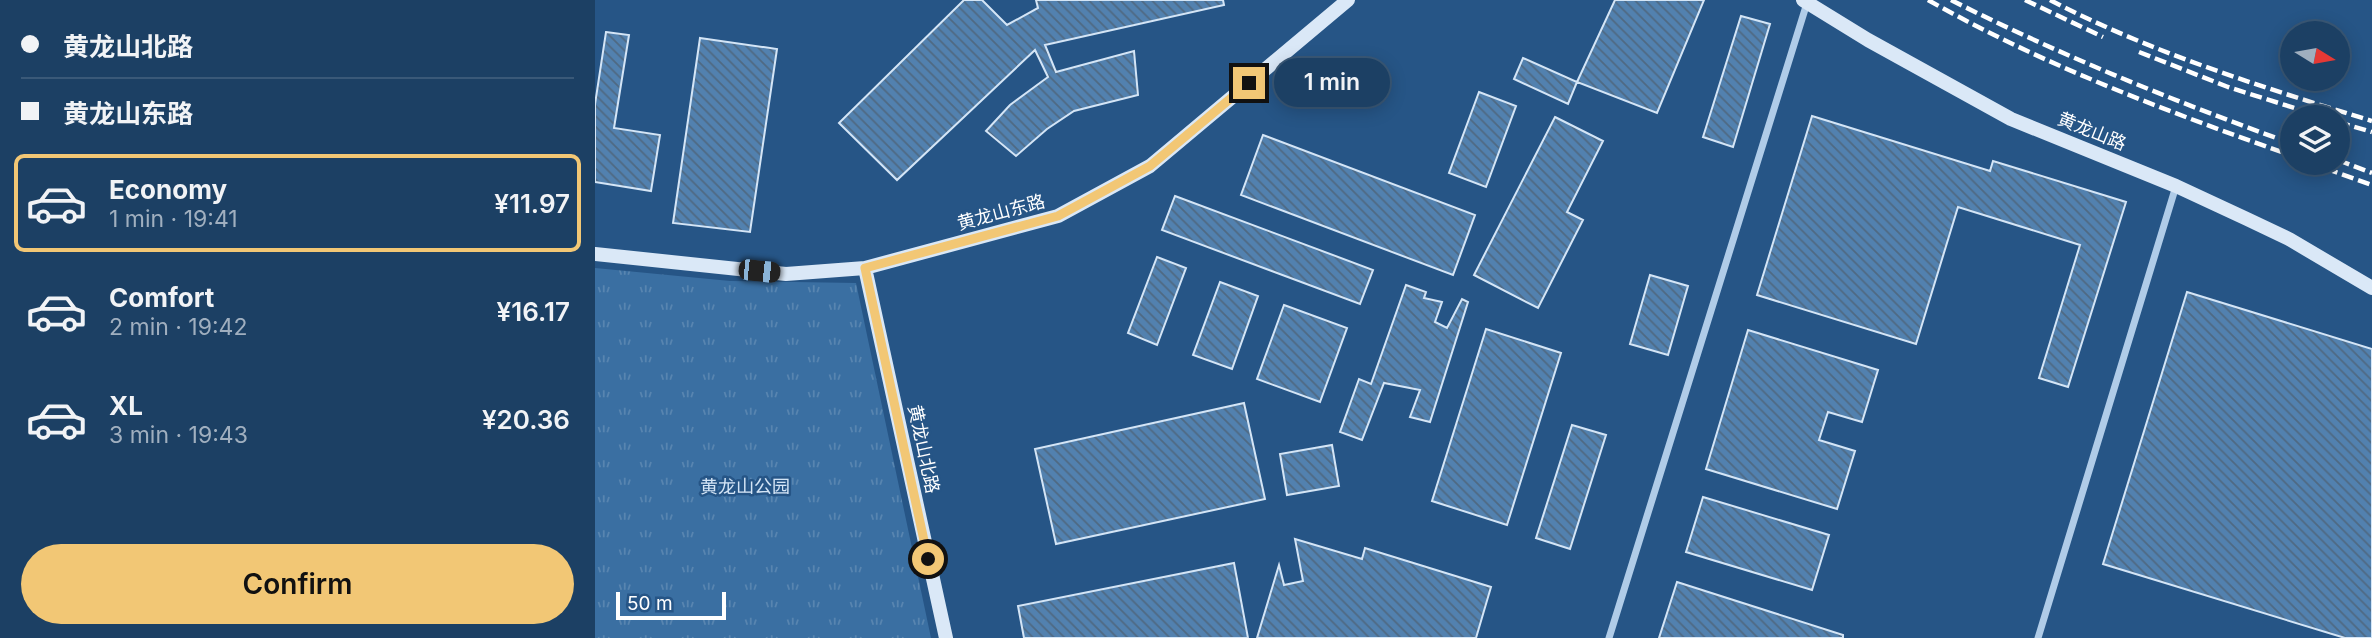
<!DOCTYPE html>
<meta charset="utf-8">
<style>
:root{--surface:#1c4064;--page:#25476a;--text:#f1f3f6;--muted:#a0afbf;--line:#3a5978;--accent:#f2c775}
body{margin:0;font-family:Inter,"Noto Sans SC",sans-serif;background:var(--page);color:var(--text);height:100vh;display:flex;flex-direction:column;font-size:26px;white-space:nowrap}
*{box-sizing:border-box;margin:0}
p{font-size:23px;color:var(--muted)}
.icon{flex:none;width:38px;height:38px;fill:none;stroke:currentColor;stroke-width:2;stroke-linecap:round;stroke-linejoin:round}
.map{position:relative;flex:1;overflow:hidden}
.drawer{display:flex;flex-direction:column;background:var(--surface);width:595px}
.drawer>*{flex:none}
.guide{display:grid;align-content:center;height:154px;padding:0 21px;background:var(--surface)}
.needle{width:46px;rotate:101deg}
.buttons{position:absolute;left:1685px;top:21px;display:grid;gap:14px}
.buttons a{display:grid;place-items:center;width:70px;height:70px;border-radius:50%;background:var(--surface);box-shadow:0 4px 18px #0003,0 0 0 2px var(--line);font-size:35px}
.scale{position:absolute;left:21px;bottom:18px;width:110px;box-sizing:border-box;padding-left:7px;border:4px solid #fff;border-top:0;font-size:19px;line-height:24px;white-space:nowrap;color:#fff;-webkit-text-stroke:5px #265586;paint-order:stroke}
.end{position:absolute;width:32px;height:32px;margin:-16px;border:9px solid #f2c775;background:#111;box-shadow:0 0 0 4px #111}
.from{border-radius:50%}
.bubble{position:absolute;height:49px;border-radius:24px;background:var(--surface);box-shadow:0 4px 18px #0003,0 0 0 2px var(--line);font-size:23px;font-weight:600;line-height:49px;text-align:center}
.car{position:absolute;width:21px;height:42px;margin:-21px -10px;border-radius:9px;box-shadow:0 0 5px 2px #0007;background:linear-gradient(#222 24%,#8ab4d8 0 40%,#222 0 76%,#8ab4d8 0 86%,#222 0)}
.guide b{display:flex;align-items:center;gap:24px;height:66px;font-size:26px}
.guide b+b{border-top:2px solid var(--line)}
.guide i{width:18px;height:18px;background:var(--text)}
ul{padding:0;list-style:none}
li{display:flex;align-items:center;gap:21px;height:98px;margin:0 14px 10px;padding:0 7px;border:4px solid transparent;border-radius:10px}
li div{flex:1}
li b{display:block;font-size:26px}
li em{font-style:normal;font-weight:600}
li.on{border-color:var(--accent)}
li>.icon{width:63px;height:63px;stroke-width:1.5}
.primary-button{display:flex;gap:14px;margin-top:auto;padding:14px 21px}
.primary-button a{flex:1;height:80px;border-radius:42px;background:var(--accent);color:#111;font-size:28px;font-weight:600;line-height:80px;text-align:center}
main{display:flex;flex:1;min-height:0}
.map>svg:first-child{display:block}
.park{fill:url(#park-tufts)}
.building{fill:url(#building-back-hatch);stroke:#d4e5f6;stroke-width:2}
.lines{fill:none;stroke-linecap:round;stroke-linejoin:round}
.street{stroke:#b0cce8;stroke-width:7}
.secondary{stroke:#dae8f7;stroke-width:14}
.rail{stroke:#fff;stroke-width:4.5;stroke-dasharray:12 5;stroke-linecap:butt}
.route{stroke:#f2c775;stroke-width:9}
.labels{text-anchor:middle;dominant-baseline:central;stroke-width:5;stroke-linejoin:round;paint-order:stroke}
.street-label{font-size:18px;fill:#fff;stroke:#265586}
.park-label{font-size:18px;fill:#d4e5f6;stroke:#265586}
</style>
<main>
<section class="drawer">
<div class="guide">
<b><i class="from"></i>黄龙山北路</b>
<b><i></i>黄龙山东路</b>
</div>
<ul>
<li class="on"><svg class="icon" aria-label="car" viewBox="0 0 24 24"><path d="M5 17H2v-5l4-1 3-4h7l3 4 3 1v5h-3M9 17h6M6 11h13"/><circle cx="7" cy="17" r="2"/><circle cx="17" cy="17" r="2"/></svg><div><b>Economy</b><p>1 min · 19:41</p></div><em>¥11.97</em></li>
<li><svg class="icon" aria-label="car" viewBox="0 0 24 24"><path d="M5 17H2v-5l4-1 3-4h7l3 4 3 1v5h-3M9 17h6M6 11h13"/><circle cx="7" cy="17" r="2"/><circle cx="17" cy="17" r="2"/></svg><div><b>Comfort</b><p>2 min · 19:42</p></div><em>¥16.17</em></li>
<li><svg class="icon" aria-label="car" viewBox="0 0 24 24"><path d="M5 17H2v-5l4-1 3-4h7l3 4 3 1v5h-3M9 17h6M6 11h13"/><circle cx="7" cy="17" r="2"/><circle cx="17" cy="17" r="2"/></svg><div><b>XL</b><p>3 min · 19:43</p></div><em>¥20.36</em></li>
</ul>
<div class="primary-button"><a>Confirm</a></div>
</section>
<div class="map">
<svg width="1777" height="638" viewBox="0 0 1777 638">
<defs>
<pattern id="park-tufts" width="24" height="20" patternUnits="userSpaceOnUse" patternTransform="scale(1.75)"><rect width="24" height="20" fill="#3a6fa2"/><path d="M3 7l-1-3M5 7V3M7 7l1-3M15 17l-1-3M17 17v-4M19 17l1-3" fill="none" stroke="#5885b0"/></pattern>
<pattern id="building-back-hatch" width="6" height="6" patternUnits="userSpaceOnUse" patternTransform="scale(1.75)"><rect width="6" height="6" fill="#5281af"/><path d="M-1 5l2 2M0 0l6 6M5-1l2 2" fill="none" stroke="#4f6982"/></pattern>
</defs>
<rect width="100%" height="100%" fill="#265586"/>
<!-- park -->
<path class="park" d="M0,268L135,281L261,283L336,638H0Z"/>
<!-- building -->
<path class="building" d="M369,0H387L412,25L443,8L441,0H628L629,5L450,45L461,72L539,51L543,95L479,111L452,129L421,156L391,131L415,105L453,77L440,50L302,180L244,123Z
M1020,0H1109L1062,113L982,82Z
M1146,16L1175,24L1138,147L1108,137Z
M11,32L34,35L19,128L65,135L56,191L0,182V104Z
M105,38L182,49L155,232L78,223Z
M928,58L982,82L973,104L919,79Z
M884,92L921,106L891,187L854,173Z
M1217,116L1395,171L1398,161L1531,202L1473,387L1444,378L1485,245L1363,207L1321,344L1162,295Z
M960,117L1008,141L972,212L988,220L943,308L879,275Z
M668,135L880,215L858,275L646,195Z
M580,196L778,270L765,304L567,230Z
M562,257L591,268L562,345L533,333Z
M1055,275L1093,286L1073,355L1035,344Z
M625,282L663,296L637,369L598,355Z
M811,285L831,292L829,298L847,302L840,322L852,328L867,299L873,302L835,422L815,417L825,390L789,383L767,440L745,432L764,379L776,384Z
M1592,292L1777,349V638H1750L1508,564Z
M689,305L752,328L725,402L662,379Z
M891,329L966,353L912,525L837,501Z
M1153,330L1283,370L1267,422L1233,412L1224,440L1260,451L1242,509L1111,469Z
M649,403L670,499L461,544L440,449Z
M977,425L1011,435L975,549L941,538Z
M737,445L744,486L692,495L685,454Z
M1108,497L1234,535L1217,590L1091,552Z
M700,539L767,559L770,548L896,587L881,638H662L684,565L689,585L708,581Z
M639,563L653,638H429L423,606Z
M1082,582L1248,635V638H1064Z"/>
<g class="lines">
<!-- street -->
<path class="street" d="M1014,638L1212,3
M1443,638L1581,186"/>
<!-- secondary -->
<path class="secondary" d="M1208,0L1273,40L1416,119L1581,186L1652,219L1694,239L1777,288
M0,254L191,274L270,268L463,216L555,166L753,0
M270,268L351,638"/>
<!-- rail -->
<path class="rail" d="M1333,0C1450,66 1571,111 1698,156
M1356,0C1467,56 1581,102 1698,144
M1430,0L1508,37
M1455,0C1557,53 1667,87 1777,121
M1544,52L1633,87L1728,117
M1743,122L1777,132
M1743,160L1777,173
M1715,163L1777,185"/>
</g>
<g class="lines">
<!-- route -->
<path class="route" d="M333,559L270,268L463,216L555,166L654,83"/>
</g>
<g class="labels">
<!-- street labels -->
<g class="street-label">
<text transform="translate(1497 131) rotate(22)">黄龙山路</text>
<text transform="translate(406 212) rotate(-15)">黄龙山东路</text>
<text transform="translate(329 449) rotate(78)">黄龙山北路</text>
</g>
<!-- park labels -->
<g class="park-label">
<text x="150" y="486">黄龙山公园</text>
</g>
</g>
</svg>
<div class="buttons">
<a><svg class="needle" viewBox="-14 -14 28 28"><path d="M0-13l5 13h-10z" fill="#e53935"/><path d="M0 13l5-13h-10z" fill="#a0afbf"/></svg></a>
<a><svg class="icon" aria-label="layers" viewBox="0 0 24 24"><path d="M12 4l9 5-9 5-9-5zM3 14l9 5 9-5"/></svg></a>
</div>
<div class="scale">50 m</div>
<i class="end from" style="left:333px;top:559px"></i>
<i class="end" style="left:654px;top:83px"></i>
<div class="bubble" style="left:679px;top:58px;width:116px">1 min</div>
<i class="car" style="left:164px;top:271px;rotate:96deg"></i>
</div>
</main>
